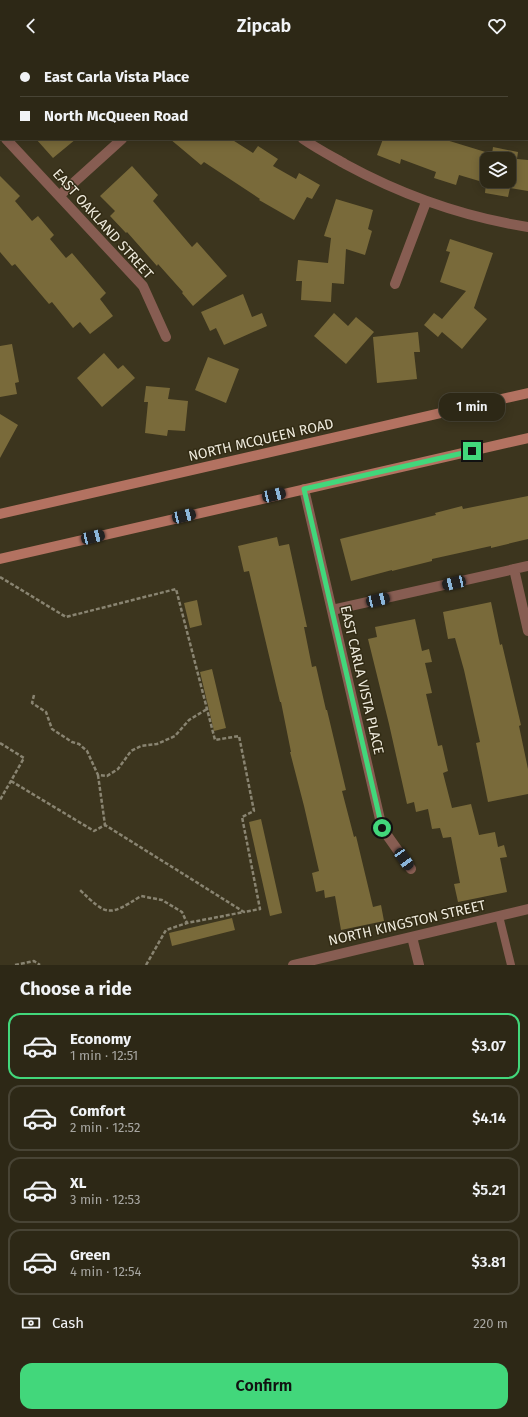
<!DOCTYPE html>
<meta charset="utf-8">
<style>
:root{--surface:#2d2816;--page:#393423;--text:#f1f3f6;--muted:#a7a6a1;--line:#484435;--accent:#42d77b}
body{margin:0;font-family:"Fira Sans",sans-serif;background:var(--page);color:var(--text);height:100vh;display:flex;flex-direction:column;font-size:15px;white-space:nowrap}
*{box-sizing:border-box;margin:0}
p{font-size:13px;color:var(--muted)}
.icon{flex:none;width:22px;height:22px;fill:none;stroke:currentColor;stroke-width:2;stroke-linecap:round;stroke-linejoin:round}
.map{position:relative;height:913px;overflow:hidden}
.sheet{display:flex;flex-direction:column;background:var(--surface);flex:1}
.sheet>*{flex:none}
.top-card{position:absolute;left:0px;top:0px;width:528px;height:88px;box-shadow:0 2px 10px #0003,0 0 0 1px var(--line);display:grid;align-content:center;height:88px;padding:0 20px;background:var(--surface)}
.fabs{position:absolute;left:480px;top:100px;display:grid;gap:8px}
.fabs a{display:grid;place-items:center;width:36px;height:36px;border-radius:8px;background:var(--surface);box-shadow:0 2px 10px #0003,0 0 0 1px var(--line);font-size:20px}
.end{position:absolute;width:18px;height:18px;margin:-9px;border:5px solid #42d77b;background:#111;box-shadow:0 0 0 2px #111}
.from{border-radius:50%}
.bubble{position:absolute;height:28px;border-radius:12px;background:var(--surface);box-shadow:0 2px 10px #0003,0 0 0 1px var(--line);font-size:13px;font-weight:600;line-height:28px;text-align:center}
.car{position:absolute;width:12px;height:24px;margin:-12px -6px;border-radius:5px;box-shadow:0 0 3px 1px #0007;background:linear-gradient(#222 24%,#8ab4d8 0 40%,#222 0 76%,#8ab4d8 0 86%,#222 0)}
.top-card b{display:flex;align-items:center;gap:14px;height:38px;font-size:15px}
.top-card b+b{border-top:1px solid var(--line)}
.top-card i{width:10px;height:10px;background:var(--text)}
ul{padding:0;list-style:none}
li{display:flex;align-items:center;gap:12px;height:66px;margin:0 8px 6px;padding:0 12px;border:2px solid var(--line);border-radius:12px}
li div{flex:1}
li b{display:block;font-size:15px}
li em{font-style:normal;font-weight:600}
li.active{border-color:var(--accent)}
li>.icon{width:36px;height:36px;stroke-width:1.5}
h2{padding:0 20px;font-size:18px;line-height:48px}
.pay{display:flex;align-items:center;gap:10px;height:44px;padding:0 20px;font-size:15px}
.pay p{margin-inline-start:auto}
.action{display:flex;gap:8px;margin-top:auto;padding:8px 20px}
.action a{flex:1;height:46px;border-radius:12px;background:var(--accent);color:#111;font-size:16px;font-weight:600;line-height:46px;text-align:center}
header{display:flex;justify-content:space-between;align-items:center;height:52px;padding:0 20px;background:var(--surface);font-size:18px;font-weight:600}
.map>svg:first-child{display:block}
.building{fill:#796a3a;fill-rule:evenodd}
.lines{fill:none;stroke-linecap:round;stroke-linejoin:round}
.path{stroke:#898471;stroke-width:2.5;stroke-dasharray:4 2;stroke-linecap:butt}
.service{stroke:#875d52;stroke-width:8}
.minor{stroke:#875d52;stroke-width:10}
.secondary{stroke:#b37261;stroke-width:10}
.route{stroke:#42d77b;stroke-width:5}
.labels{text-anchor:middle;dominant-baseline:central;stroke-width:3;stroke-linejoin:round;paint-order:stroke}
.street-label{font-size:14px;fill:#eeeadc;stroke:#322b14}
</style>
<header><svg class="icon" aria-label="back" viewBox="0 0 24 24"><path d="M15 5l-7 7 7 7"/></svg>Zipcab<svg class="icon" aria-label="heart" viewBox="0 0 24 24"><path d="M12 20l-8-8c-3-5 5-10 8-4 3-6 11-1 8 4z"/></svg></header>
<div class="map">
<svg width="528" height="913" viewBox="0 0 528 913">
<rect width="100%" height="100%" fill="#3c351e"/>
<!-- building -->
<path class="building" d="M36,87H76L53,106Z
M170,87H231L253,101L258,94L278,107L273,114L296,127L299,121L320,133L312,147L307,145L294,168L259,148L260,147L204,110L201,113Z
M383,87H443L492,102L493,95L518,100L517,107L528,108V139L510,136L508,145L485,141L486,131L459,123L456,133L434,126L436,120L401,107L400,112L377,103ZM487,107H509V129H487Z
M132,114L158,143L153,149L192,195L197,190L227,224L193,254L182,241L183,240L158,212L157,214L127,180L126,181L110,164L115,159L100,144Z
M0,124L20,144L15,149L32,169L38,164L54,183L50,187L66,206L72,201L106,241L100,247L113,264L90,282L80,270L73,276L52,250L49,252L15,212L12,214L0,200Z
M336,147L373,158L368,177L372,179L365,203L346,197L344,232L332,231L331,250L301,248L302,229H296L298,208L328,211L331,186L324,184Z
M450,187L493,201L474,256L487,267L462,297L442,280L438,285L424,273L434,261L442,267L466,239L440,230L450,200L446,199Z
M243,242L252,265L262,261L267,274L224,293L216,276L210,279L201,260Z
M334,261L348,274L356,265L374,280L346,312L314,284Z
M418,280L420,300H414L417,327L377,331L373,285Z
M12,292L19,330L15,331L17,342L0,345V294Z
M104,301L118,317L123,313L135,326L102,355L77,326Z
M208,305L239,317L226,351L195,338Z
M146,334L170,336L168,347L188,349L185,379L168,378L167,384L145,381L148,350H144Z
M0,362L18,373L0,406Z
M528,444V487L491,496V494L432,507V509L392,519V518L351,529L340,487L436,463L435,461L462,454L463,457Z
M277,485L279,494L289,492L307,575H304L312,615L316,614L326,658H327L346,738L342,739L354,785L356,784L373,855L381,853L384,869L341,878L335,844L325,846L324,838L316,840L312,821L319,819L304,754L290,700H291L281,650H280L249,519L244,520L238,494Z
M197,548L202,573L190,576L184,551Z
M491,550L500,593L502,592L521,673L519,674L528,717V742L488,750L476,691L480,690L464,618L455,586L448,587L443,560Z
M415,567L422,599L429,597L432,610L425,611L432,641L426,642L438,694L442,693L448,719L443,721L452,756L471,752L479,783L495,780L498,795L504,793L507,805L500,806L507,840L458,850L454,832L460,831L451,785L443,786L440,776L432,777L428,757L416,760L414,750L407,752L389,672L368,587L377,585L375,575Z
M212,617L226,676L214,679L200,620Z
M261,767L282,861L270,864L249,770Z
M232,866L235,878L172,894L169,881Z"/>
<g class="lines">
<!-- path -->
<path class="path" d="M0,525L66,565L176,537L215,688L239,684L254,759L242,765L260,857L244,860
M34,643L32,651L46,660L52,677L72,690L79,692L87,699L98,723L107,724L118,717L131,699L141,694L157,692L175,684L189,668L207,657
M0,691L24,706L0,748
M98,723L105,773
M11,729L94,779L105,773L244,860L187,871L182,860L162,848L141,844C108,865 107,864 79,837
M15,913L34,909L40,913
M146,913L166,878L187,871"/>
<!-- service -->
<path class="service" d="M499,864L511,913"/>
<!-- minor -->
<path class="minor" d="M215,1L216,0
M0,80L1,81
M6,87L143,234L166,285
M303,87C316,96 331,104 345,112C402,143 464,165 528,175
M59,144L122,87
M395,232L426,150
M304,437L382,776L411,817
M514,517L528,579
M332,558L528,514
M412,885L419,913
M293,913L528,857"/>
<!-- secondary -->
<path class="secondary" d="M0,462L528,341
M0,507L528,386"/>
</g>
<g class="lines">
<!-- route -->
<path class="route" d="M382,776L304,437L472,399"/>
</g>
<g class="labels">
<!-- street labels -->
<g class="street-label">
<text transform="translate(103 172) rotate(48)">EAST OAKLAND STREET</text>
<text transform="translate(261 388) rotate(-13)">NORTH MCQUEEN ROAD</text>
<text transform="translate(362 628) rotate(77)">EAST CARLA VISTA PLACE</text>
<text transform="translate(407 871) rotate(-13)">NORTH KINGSTON STREET</text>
</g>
</g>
</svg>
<div class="fabs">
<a><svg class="icon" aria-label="layers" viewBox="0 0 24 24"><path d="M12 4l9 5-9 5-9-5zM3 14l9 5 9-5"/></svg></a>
</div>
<i class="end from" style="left:382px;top:776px"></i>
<i class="end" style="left:472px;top:399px"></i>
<div class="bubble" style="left:439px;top:341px;width:66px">1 min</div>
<i class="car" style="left:274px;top:443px;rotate:77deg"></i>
<i class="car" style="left:184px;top:464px;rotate:77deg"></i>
<i class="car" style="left:93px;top:485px;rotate:77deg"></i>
<i class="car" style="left:454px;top:531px;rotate:257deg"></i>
<i class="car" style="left:378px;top:548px;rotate:77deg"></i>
<i class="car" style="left:404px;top:807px;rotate:145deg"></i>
<div class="top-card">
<b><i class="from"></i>East Carla Vista Place</b>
<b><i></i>North McQueen Road</b>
</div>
</div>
<section class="sheet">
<h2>Choose a ride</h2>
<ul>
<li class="active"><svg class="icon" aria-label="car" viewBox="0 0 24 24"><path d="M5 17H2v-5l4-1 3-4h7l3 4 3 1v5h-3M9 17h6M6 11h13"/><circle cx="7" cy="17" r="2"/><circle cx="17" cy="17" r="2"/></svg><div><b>Economy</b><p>1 min · 12:51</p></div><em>$3.07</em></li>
<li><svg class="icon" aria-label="car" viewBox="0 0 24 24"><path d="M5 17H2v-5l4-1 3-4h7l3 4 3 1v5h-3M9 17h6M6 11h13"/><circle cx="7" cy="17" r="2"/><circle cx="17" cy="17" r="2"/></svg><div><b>Comfort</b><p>2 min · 12:52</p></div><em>$4.14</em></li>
<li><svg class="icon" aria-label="car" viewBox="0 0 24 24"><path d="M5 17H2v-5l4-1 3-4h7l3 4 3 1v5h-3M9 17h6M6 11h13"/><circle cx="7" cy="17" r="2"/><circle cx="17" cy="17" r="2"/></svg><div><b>XL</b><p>3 min · 12:53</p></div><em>$5.21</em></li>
<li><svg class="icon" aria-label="car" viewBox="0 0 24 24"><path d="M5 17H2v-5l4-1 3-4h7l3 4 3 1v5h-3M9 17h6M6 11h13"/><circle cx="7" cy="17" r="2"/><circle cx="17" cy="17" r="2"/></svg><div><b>Green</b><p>4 min · 12:54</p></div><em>$3.81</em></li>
</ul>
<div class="pay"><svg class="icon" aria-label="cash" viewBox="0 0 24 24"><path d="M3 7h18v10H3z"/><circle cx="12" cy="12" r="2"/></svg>Cash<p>220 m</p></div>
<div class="action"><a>Confirm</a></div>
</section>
